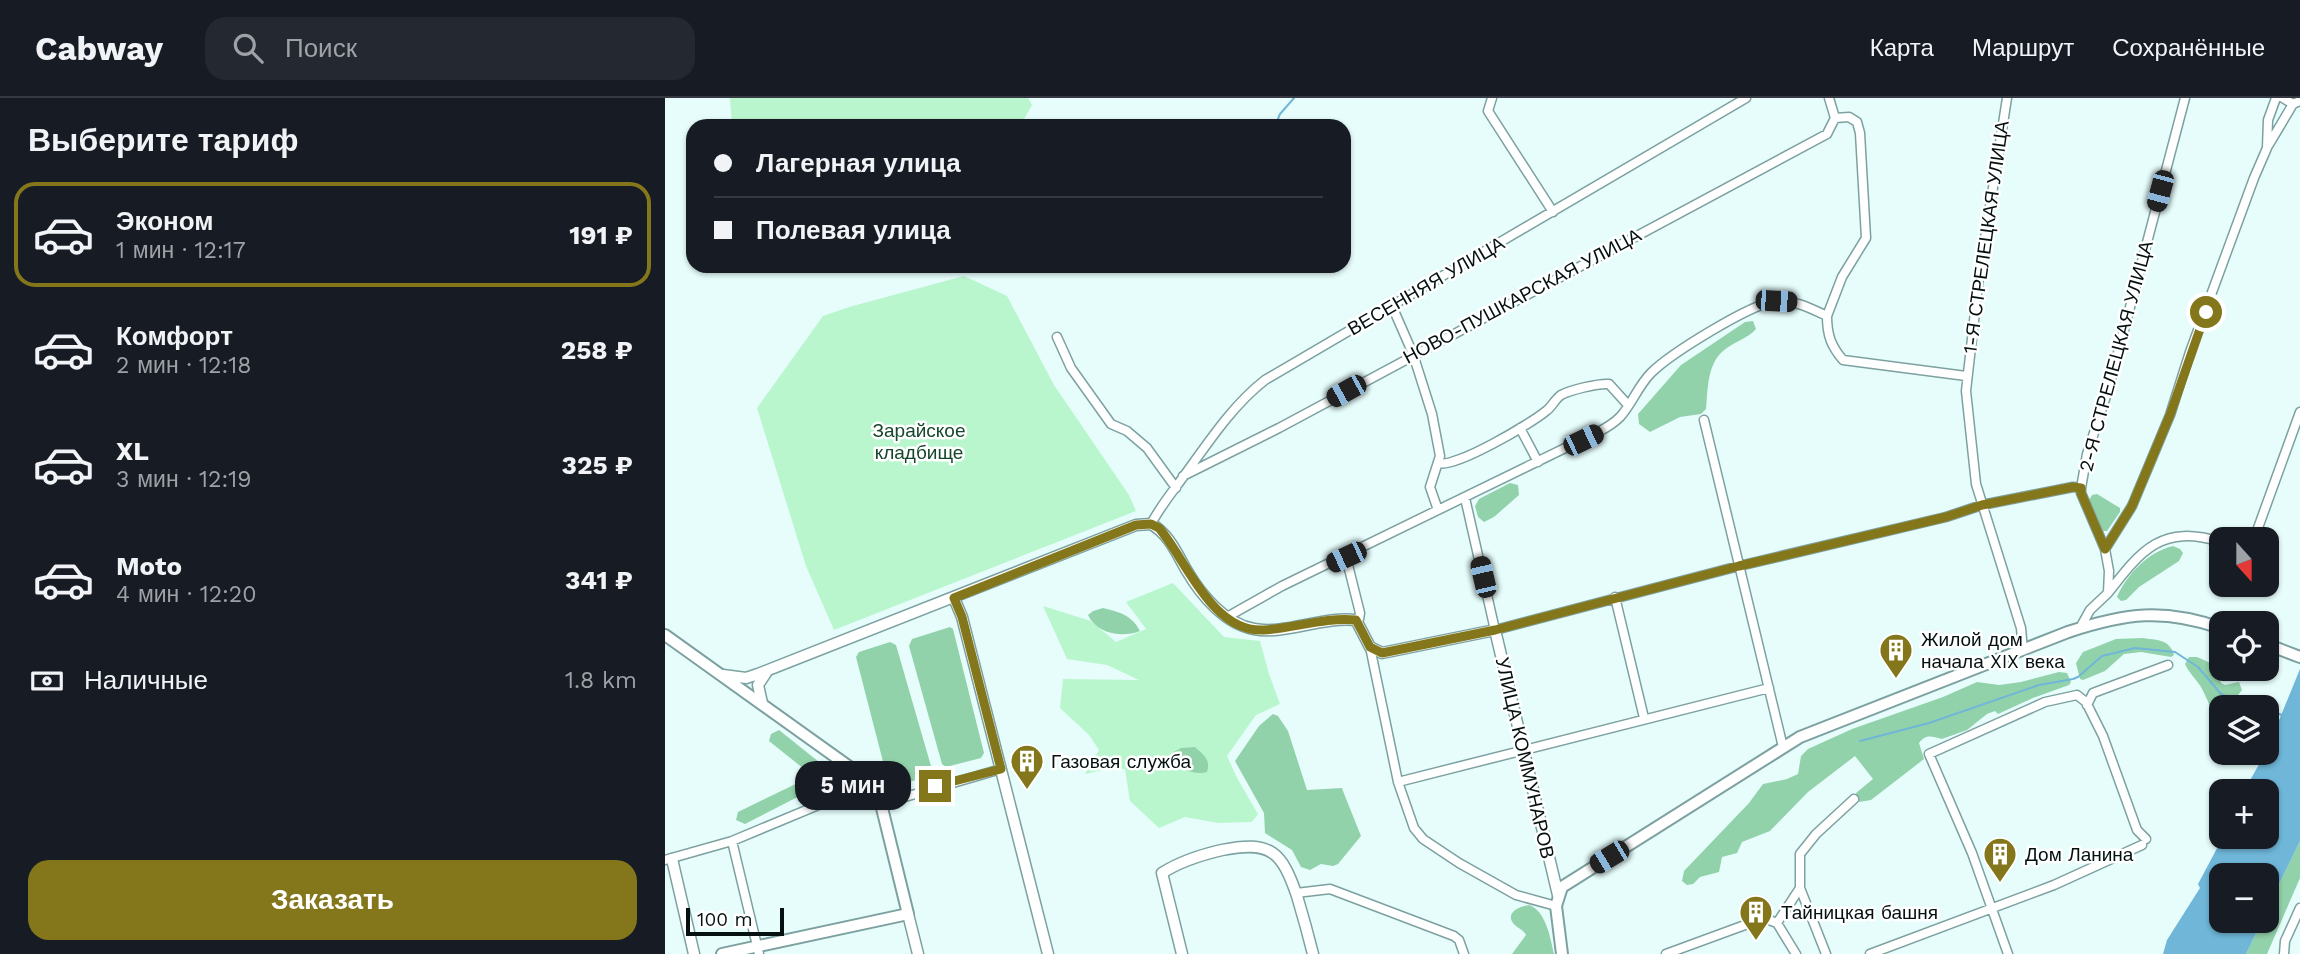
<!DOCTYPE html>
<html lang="ru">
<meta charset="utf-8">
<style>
:root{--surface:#171b24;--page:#242831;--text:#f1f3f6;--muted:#9ea1a6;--line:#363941;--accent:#84771b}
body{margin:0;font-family:"Work Sans",sans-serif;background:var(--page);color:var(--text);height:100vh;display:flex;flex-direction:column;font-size:26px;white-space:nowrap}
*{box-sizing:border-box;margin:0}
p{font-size:23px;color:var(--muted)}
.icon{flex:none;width:38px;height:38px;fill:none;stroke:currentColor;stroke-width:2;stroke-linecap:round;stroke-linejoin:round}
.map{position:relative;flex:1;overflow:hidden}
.drawer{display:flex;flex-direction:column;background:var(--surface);width:665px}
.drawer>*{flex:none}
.guide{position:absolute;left:21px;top:21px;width:665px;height:154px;border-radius:21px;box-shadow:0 2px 5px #0004;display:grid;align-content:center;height:154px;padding:0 28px;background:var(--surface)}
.needle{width:46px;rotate:159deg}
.controls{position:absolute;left:1544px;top:429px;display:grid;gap:14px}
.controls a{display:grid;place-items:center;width:70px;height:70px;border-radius:14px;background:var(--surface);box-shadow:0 2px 5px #0004;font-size:35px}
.scale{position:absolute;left:21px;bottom:18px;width:98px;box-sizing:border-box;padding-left:7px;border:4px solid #041110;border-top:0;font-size:19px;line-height:24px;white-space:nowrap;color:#041110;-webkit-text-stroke:5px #fff;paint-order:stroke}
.end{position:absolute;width:32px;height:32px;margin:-16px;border:9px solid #84771b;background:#fff;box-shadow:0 0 0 4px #fff}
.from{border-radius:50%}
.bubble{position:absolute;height:49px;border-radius:21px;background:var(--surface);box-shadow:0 2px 5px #0004;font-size:23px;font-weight:700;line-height:49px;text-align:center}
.car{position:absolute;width:21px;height:42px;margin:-21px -10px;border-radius:9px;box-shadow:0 0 5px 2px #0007;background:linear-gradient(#222 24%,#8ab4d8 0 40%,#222 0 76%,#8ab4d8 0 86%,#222 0)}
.guide b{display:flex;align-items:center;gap:24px;height:66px;font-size:26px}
.guide b+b{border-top:2px solid var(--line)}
.guide i{width:18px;height:18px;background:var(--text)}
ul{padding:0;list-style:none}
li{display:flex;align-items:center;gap:21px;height:105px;margin:0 14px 10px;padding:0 14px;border:4px solid transparent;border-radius:21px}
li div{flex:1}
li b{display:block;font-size:26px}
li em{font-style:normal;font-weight:700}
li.on{border-color:var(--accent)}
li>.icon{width:63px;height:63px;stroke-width:1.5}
h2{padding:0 28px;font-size:32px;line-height:84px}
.pay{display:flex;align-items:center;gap:18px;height:77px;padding:0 28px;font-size:26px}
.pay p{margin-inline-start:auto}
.primary-button{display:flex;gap:14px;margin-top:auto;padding:14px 28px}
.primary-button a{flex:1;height:80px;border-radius:21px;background:var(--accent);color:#fff;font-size:28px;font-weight:700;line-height:80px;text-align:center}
header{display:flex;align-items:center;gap:42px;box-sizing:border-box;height:98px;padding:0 35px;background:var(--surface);border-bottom:2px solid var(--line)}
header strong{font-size:33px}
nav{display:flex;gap:38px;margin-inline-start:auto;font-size:24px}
.search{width:490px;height:63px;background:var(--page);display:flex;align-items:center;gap:18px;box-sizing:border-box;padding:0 24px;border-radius:21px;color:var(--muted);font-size:26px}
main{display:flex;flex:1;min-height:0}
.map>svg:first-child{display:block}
.green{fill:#b9f6ce}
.forest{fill:#92d2aa}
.water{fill:#6fb6d8}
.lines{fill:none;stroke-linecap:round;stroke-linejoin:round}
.stream{stroke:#6fb6d8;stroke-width:2}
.minor-casing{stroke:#7ca1a0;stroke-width:11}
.tertiary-casing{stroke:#7ca1a0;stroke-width:13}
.secondary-casing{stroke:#7ca1a0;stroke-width:14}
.minor{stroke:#fff;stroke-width:8}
.tertiary{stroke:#fff;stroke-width:10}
.secondary{stroke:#fff;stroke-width:10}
.route{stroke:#84771b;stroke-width:9}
.labels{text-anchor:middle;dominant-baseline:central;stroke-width:5;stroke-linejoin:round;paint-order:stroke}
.street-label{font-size:19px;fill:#041110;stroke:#fff}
.park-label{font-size:19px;fill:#16472c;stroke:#fff}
.poi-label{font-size:19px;fill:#041110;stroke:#fff;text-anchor:start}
</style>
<header>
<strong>Cabway</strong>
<div class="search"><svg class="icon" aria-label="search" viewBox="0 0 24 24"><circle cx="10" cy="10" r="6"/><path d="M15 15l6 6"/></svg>Поиск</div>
<nav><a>Карта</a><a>Маршрут</a><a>Сохранённые</a></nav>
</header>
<main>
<section class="drawer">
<h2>Выберите тариф</h2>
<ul>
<li class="on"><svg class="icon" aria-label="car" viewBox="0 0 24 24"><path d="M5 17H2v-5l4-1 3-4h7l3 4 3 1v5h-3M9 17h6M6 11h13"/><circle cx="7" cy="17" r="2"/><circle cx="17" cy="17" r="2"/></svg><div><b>Эконом</b><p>1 мин · 12:17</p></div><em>191 ₽</em></li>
<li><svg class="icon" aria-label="car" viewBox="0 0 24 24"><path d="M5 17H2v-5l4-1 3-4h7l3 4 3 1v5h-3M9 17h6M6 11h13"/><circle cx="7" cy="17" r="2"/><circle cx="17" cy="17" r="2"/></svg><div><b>Комфорт</b><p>2 мин · 12:18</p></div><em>258 ₽</em></li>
<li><svg class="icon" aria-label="car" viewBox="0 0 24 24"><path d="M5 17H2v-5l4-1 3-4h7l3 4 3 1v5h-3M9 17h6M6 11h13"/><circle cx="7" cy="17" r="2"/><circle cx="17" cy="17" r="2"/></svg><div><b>XL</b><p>3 мин · 12:19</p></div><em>325 ₽</em></li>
<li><svg class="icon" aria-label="car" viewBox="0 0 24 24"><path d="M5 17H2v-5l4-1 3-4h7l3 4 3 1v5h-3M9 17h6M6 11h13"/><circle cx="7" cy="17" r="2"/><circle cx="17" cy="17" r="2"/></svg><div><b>Moto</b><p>4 мин · 12:20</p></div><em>341 ₽</em></li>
</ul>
<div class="pay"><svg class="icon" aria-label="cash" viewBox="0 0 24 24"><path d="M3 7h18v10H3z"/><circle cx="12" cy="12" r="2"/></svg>Наличные<p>1.8 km</p></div>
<div class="primary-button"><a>Заказать</a></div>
</section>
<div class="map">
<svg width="1635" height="856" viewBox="0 0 1635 856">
<rect width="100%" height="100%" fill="#e6fdfc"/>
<!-- green -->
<path class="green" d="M65,0H363L367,7L355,28H67Z
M299,178L342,198L389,287L464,397L471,413L169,532L141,468L92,310L158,218L184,209Z
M508,485L559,539L595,543L604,576L615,606L591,617L562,658L572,680L593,716L587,724L553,725L520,719L494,730L465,703L460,671H441L420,676L434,652L424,637L395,610L398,581L474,582L442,567L402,561L378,508L426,523L451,544L481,531L461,504Z"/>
<!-- forest -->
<path class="forest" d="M1088,223L1091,231C1082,241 1068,244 1058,253C1042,267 1043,291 1041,311L1036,316L1015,319L985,334L974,326L973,316L1016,267L1080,224Z
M845,385L853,387L854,397L829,419L819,424L813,419L810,408L814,401Z
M1432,396L1455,410V414L1442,433H1438L1424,402L1427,397Z
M1508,448L1515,451L1518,455L1514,463L1474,489L1461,502L1456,503L1452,499C1462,476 1483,454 1508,448Z
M438,510C454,514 467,517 475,533C457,540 432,536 423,517L428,513Z
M285,529L288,531L319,655L316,660L281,669L277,666L244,548L247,541Z
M1477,540C1491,542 1505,541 1509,557L1506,559L1476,554L1459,556L1440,573L1418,582L1415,581L1411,565L1418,554L1451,541Z
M225,544L231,547L268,675L262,679L229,688L223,683L191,559L194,554Z
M1524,559H1532L1548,566L1556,585L1560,587L1574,584L1577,592L1564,609H1556V620H1552C1545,610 1542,600 1536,589C1531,581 1524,575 1520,566Z
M1394,574L1402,575L1406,584L1404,587L1368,600L1333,616L1330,613L1322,616L1302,632L1277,641C1266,638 1261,636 1254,645L1259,661L1206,702L1194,704L1191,695L1208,681L1190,658L1143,694L1105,733L1077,744L1072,755L1057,759L1054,774L1035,779L1028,786L1022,787L1017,783L1019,773L1084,705L1098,686L1122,681L1133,676L1136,658L1143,651L1187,631L1278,599L1312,584L1334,587L1356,584Z
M608,616L613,618L623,633L642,692L677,690L678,693L696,738L673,766L668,768L656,766L645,772L636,769L627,752L600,735L599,715L570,663L594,628Z
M114,632L159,668L161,680L154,688L80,726L71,722L73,714L143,680L144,675L104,643L106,636Z
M530,649C539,657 546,662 542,674C530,678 514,670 506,661L507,655L516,650Z
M1635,743V780L1602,856H1581L1597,823L1601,822V813Z
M864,807C881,813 885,839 889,856H847L861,837C858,831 852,830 848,825C840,814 856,808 864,807Z"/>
<!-- water -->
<path class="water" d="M1635,571V743L1601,813V777H1556V822L1597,823L1581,856H1498L1502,842L1535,790L1533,786L1558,739L1601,738V693H1579L1601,654Z"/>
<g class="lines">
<!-- stream -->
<path class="stream" d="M610,28L615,16L629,0
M225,170L243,168
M1601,612L1603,611L1619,618
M1195,643L1264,625L1374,587L1408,581L1413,579L1437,558L1470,550L1510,554L1533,569L1556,596L1572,603L1576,609"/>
<defs>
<path id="minor" d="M827,0L823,13L888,114
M1342,0L1314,179L1301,293L1311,386L1356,530L1358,552
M1618,0L1628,6
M1603,48L1628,6L1635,3
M727,208L748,256L767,316L775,358L765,389L773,412
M1162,218L1177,179L1201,140L1195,35L1192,24L1184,19L1170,20
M1162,218C1162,237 1166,248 1178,262L1301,278
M392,239L406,270L446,326L462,333L482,350L511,390
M1039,322L1118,649
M855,330L873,364
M774,365C789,371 867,325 881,313C887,309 890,301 896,297C905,292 934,285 944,286L963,307
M518,378L614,330L1162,36L1170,20L1164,0
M800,400L830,532L1074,468L1281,419L1317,407L1408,389L1416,390
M486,426C493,413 501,402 510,390C538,353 563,311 600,282L1081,0
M1589,441L1635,314
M1440,451L1467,408L1505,317L1525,254L1589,80L1602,50L1603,22L1611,0
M681,459L695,515L694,521L691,522
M1443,495C1477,451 1497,426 1556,444
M950,499L979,620
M562,519L617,488L933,334C941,330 949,325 955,319C967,306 973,288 986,275C1005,256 1085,206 1111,203C1130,202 1145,210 1162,218
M1415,530L1425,512L1443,495L1444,473L1440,451L1416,395V390L1422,356L1444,289L1520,0
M705,549L733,684L749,730L758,741L794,765L851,797L891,808
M1422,607L1428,595L1503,567
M733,684L1104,590
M216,706L336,671
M67,743L94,856
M0,762L67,743L204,686
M1135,790L1161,856
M631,795L665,791L789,838L794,842L799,856
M1112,825L1135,790V756L1151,736L1189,701
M1001,856L1099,820L1112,825L1131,856
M1205,856L1389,787L1477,747
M1343,856L1307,755L1264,656L1380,604L1412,597L1421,604L1438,638L1472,732L1481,741
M1619,856L1620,843L1635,810"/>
<path id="tertiary" d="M289,500L297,519L383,856
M58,577L81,580L93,576L471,427L486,426C504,436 512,456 522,473C536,497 560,526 589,531C620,537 658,518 691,522L705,549L717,555L830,532L893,797
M97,605L93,587L101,575
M7,761L29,856
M243,816L253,856
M517,856L497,775C516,763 535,757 557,752C606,742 617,754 632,798C638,818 643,836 648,856"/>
<path id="secondary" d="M0,537L186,670L204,686L216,706L243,816L57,856
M1601,546L1635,559
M897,856L891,808L897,789L1135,639L1403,534C1461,515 1498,510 1556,530"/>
</defs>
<!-- minor casing -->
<use href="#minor" class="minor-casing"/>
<!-- tertiary casing -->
<use href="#tertiary" class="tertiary-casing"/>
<!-- secondary casing -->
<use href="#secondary" class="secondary-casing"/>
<!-- minor -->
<use href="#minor" class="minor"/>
<!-- tertiary -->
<use href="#tertiary" class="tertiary"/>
<!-- secondary -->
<use href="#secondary" class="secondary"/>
</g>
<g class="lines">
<!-- route -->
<path class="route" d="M270,688L336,671L297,519L289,500L471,427L486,426L494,430C522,463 547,535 599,532C630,530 660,519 691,522L705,549L717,555L830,532L1074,468L1281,419L1317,407L1408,389L1416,390V395L1440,451L1467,408L1505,317L1541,214"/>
</g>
<!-- icons -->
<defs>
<symbol id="building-pin" viewBox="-11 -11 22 30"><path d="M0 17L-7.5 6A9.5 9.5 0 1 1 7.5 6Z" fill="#84771b" stroke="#fff"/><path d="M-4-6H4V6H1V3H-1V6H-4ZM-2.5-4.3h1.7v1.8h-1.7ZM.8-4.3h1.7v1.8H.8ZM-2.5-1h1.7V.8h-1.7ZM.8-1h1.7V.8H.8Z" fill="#fff"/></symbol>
</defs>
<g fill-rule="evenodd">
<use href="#building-pin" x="1212" y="533" width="38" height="52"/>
<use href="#building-pin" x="343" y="644" width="38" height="52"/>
<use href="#building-pin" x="1316" y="737" width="38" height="52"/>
<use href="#building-pin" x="1072" y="795" width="38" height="52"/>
</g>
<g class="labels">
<!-- street labels -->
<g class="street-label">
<text transform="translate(1321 139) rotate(-82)">1-Я СТРЕЛЕЦКАЯ УЛИЦА</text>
<text transform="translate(761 188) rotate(-30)">ВЕСЕННЯЯ УЛИЦА</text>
<text transform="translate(857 198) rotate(-28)">НОВО-ПУШКАРСКАЯ УЛИЦА</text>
<text transform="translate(1451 258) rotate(-75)">2-Я СТРЕЛЕЦКАЯ УЛИЦА</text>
<text transform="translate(860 660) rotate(77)">УЛИЦА КОММУНАРОВ</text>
</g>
<!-- park labels -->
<g class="park-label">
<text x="254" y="332">Зарайское<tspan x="254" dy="22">кладбище</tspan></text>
</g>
<!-- poi labels -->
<g class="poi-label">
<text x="1256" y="541">Жилой дом<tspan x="1256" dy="22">начала XIX века</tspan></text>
<text x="386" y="663">Газовая служба</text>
<text x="1360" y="756">Дом Ланина</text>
<text x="1116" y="814">Тайницкая башня</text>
</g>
</g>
</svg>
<div class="controls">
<a><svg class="needle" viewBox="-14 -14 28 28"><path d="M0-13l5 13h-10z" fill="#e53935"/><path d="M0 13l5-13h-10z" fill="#9ea1a6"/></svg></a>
<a><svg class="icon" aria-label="locate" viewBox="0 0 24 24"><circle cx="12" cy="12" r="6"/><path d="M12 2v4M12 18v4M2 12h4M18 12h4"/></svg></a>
<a><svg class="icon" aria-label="layers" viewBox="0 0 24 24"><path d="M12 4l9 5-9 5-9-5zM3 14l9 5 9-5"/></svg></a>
<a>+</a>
<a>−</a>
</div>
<div class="scale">100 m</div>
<i class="end from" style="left:1541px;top:214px"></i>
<i class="end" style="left:270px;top:688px"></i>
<div class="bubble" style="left:130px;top:663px;width:116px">5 мин</div>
<i class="car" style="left:1495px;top:93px;rotate:195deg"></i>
<i class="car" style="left:1111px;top:203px;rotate:93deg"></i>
<i class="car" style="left:681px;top:293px;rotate:241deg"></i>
<i class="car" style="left:918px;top:342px;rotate:64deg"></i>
<i class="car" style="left:681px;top:459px;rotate:245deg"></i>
<i class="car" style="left:818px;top:479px;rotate:347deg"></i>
<i class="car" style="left:944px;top:759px;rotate:239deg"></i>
<div class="guide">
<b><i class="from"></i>Лагерная улица</b>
<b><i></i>Полевая улица</b>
</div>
</div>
</main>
